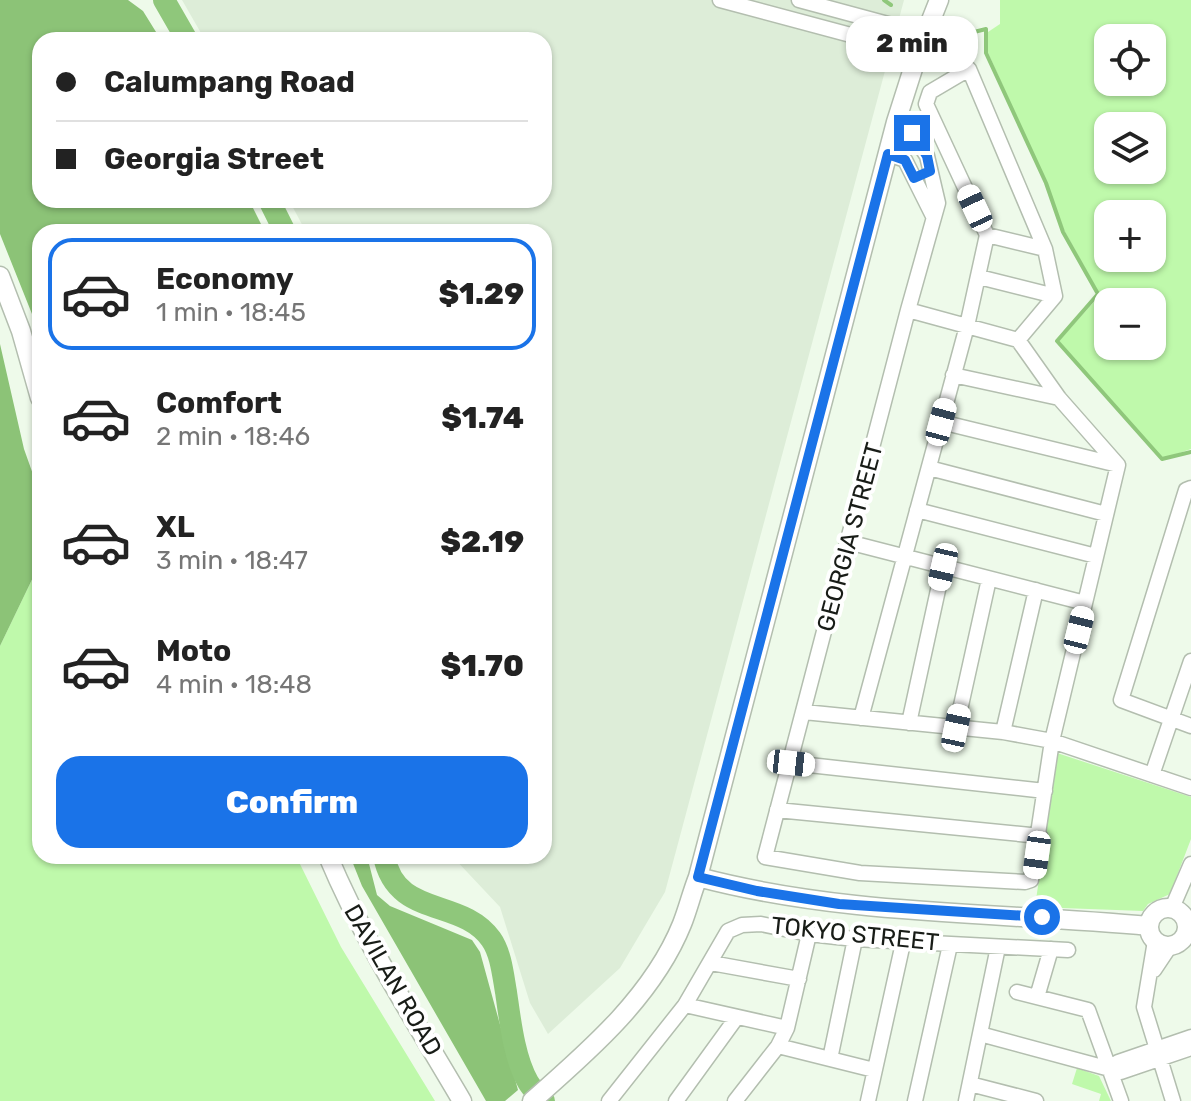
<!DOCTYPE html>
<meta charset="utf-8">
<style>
:root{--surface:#fff;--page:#f6f6f6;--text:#222;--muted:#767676;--line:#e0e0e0;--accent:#1a73e8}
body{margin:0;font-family:Rubik,sans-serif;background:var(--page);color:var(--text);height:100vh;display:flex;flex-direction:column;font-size:30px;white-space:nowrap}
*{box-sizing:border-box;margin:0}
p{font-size:26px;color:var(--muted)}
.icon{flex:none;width:44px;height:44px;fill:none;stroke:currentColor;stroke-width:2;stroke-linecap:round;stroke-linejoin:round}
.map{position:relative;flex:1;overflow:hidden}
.details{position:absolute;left:32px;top:224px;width:520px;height:640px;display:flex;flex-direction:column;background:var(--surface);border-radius:24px;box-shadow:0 2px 6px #0004}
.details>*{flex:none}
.banner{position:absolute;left:32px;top:32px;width:520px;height:176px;border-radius:24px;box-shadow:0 2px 6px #0004;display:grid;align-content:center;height:176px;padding:0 24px;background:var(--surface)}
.buttons{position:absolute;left:1094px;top:24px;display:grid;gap:16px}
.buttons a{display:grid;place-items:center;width:72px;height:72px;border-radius:16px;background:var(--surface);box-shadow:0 2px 6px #0004;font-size:40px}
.end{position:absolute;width:36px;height:36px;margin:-18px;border:10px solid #1a73e8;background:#fff;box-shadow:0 0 0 4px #fff}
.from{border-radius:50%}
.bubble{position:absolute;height:56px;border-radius:24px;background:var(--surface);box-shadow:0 2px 6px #0004;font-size:26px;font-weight:800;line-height:56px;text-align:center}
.car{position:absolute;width:24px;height:48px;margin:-24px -12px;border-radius:10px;box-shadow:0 0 6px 2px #0007;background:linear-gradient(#fff 24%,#345 0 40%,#fff 0 76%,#345 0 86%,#fff 0)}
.banner b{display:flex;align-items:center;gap:28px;height:76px;font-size:30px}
.banner b+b{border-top:2px solid var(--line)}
.banner i{width:20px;height:20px;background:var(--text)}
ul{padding:14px 0 0;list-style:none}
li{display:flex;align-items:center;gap:24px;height:112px;margin:0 16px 12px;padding:0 8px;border:4px solid transparent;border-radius:24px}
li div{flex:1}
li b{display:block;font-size:30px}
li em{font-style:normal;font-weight:800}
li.active{border-color:var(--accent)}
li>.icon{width:72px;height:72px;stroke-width:1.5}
.primary-button{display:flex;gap:16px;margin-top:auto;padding:16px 24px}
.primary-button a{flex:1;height:92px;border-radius:24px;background:var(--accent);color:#fff;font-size:32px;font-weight:800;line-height:92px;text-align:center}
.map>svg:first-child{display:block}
.built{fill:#ddedd8}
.green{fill:#bff9ab;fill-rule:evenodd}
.forest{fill:#8cc377}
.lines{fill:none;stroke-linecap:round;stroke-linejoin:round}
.stream{stroke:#8fc77b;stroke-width:4}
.river{stroke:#8fc77b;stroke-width:22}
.minor-casing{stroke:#b3beaf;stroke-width:17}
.major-casing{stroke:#b3beaf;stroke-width:21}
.minor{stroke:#fff;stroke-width:14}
.major{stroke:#fff;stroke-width:18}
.route{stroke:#1a73e8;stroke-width:10}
.labels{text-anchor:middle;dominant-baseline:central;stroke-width:8;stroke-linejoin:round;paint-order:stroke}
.street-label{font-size:24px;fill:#181c17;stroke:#fff}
</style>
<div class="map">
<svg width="1191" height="1101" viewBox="0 0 1191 1101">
<rect width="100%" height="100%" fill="#eefaea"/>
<!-- built -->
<path class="built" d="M182,0H904L665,892L620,968L548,1034L530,1003L500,907L452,856H544V232H306L289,200H544V40H205Z"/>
<!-- green -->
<path class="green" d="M1000,0H1191V449L1162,459L1059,341L1100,295L1064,230L1047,184L988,53V32L1000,24ZM1152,38V82H1108V38ZM1108,126H1152V170H1108ZM1108,214H1152V258H1108ZM1152,302V346H1108V302Z
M40,563V856H296L341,947L435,1101H0V646Z
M1057,753L1191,797V839L1170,894L1148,904L1143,911L1035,907Z
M1077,1068L1099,1076L1111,1101H1099L1101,1094L1072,1084Z"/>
<!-- forest -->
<path class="forest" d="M0,0H128L143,11L161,40H40V200H249L265,232H40V334L0,234Z
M0,344L24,449L40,494V563L0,646Z
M350,856H367L377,895L390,906L472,940L480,952L518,1090L505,1101H486L362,886Z"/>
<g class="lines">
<!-- stream -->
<path class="stream" d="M884,0L891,5
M943,30L958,36L986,29V53L1046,183L1063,232L1098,294L1057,341L1162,459L1191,452"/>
<!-- river -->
<path class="river" d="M164,0L187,40
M269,200L285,232
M384,856C396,919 461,897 491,939C501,953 503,975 506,992C510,1019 514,1058 528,1082C532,1089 539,1095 544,1101"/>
<defs>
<path id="minor" d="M720,0L918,53
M799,0L925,34
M896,122L912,133L927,156L938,203L908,310L765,857L860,873L1025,882L1031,880L1052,741L1118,465L1059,398L1018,340L1055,296
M888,154L905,160L933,216
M987,235L1045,249
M979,277L1055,296
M908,310L1018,340
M953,375L1059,398
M941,422L1118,465
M929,468L1106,514
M1191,488L1186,490L1121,700L1191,726
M917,510L1096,556
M848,542L1085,603
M804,712L1003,732L1052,741L1191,788
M861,718L967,326L987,235L926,104L930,92L969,69L1045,249L1055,296
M909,723L943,567
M956,728L989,579
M1003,732L1036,590
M791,763L1045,791
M1152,775L1191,661
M777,810L1040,836
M1172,908L1191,864
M1155,941L1144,1007L1173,1101
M711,963L799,979
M1154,970L1170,946
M1017,992L1088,1010L1121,1101
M1037,997L1051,949
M685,1005L787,1028
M980,1034L1121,1072L1191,1048
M778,1046L874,1070
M830,1059L855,939
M1110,1068L1118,1062L1191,1037
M970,1084L1036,1101
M609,1101L685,1005L728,931L742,925L761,924L809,934L855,939L1068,950
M676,1101L737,1017
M735,1101L778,1046L787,1028L809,934
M868,1101L903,943
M915,1101L950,945
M966,1101L998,947"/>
<path id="major" d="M0,276L21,331L40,398
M328,856C364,942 415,1021 462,1101
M698,877C845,916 998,912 1149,926
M1149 927a19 19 0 1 1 38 0a19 19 0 1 1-38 0Z
M532,1101C589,1051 653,996 682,924C688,909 692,892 698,877L896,122L918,53L939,0"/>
</defs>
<!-- minor casing -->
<use href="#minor" class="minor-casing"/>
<!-- major casing -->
<use href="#major" class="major-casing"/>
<!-- minor -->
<use href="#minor" class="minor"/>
<!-- major -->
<use href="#major" class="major"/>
</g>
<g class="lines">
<!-- route -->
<path class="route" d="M912,133L927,156L930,171L914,178L905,160L888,154L698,877L757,891L839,904L1042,917"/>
</g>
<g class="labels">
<!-- street labels -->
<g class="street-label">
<text transform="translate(850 537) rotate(-75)">GEORGIA STREET</text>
<text transform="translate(855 934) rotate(6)">TOKYO STREET</text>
<text transform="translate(393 980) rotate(60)">DAVILAN ROAD</text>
</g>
</g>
</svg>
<div class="buttons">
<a><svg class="icon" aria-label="locate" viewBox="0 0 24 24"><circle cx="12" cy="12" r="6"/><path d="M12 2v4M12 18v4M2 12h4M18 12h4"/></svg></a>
<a><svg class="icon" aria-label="layers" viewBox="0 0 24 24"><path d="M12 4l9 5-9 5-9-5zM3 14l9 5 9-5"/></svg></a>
<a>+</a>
<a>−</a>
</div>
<i class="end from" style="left:1042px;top:917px"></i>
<i class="end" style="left:912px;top:133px"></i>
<div class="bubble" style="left:846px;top:16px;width:132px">2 min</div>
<i class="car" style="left:975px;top:208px;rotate:335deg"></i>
<i class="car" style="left:941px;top:422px;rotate:15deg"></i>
<i class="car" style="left:943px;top:567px;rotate:193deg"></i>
<i class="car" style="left:1079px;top:630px;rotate:14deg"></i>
<i class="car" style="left:956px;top:728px;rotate:12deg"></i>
<i class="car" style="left:791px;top:763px;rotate:96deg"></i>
<i class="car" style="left:1037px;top:855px;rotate:188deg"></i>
<div class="banner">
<b><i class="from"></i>Calumpang Road</b>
<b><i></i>Georgia Street</b>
</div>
<section class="details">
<ul>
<li class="active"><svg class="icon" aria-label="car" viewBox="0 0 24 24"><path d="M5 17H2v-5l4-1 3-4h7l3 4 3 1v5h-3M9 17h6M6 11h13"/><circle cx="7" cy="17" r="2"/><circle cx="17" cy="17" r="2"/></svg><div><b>Economy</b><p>1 min · 18:45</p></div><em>$1.29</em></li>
<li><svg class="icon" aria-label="car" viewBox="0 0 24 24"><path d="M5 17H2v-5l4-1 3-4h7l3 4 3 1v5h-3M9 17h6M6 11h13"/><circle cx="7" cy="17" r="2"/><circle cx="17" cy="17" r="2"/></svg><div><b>Comfort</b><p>2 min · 18:46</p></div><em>$1.74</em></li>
<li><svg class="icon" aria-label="car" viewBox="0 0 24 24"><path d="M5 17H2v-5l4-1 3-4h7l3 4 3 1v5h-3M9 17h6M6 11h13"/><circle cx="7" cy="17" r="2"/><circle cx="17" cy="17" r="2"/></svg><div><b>XL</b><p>3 min · 18:47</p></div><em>$2.19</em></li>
<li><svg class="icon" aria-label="car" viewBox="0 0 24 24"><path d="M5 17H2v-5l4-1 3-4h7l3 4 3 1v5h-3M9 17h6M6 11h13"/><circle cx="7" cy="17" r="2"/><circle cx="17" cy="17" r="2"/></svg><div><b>Moto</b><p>4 min · 18:48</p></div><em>$1.70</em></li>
</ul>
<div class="primary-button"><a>Confirm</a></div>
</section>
</div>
